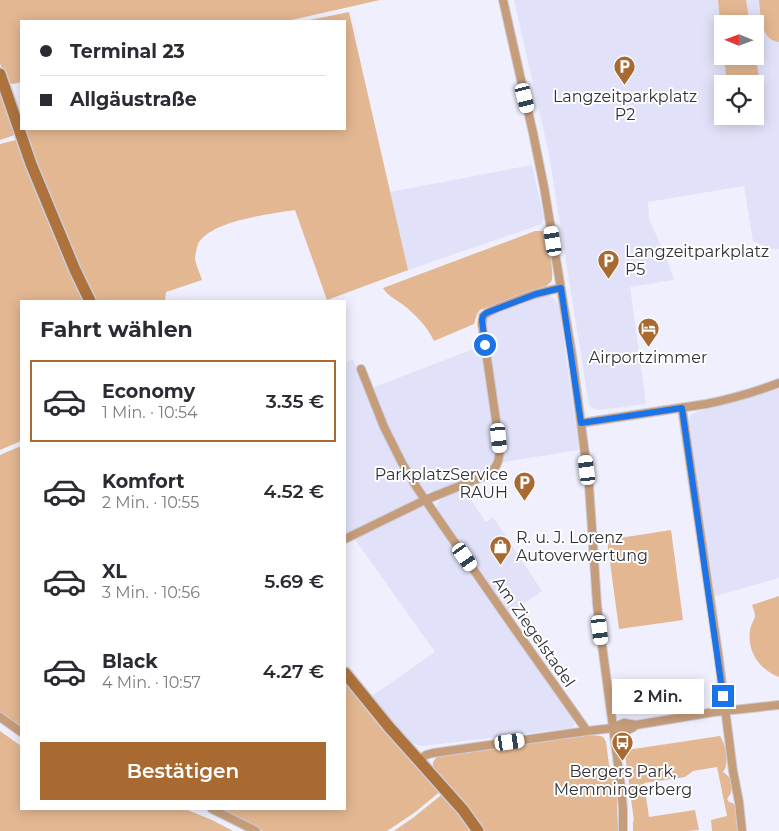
<!DOCTYPE html>
<html lang="de">
<meta charset="utf-8">
<style>
:root{--surface:#fff;--page:#f7f7f7;--text:#2b2b33;--muted:#7c7c81;--line:#e1e1e2;--accent:#a86a30}
body{margin:0;font-family:Montserrat,sans-serif;background:var(--page);color:var(--text);height:100vh;display:flex;flex-direction:column;font-size:19px;white-space:nowrap}
*{box-sizing:border-box;margin:0}
p{font-size:16px;color:var(--muted)}
.icon{flex:none;width:28px;height:28px;fill:none;stroke:currentColor;stroke-width:2;stroke-linecap:round;stroke-linejoin:round}
.map{position:relative;flex:1;overflow:hidden}
.drawer{position:absolute;left:20px;top:300px;width:326px;height:510px;display:flex;flex-direction:column;background:var(--surface);border-radius:0px;box-shadow:0 2px 12px #0003}
.drawer>*{flex:none}
.hud{position:absolute;left:20px;top:20px;width:326px;height:110px;border-radius:0px;box-shadow:0 2px 12px #0003;display:grid;align-content:center;height:110px;padding:0 20px;background:var(--surface)}
.needle{width:32px;rotate:271deg}
.tools{position:absolute;left:714px;top:15px;display:grid;gap:10px}
.tools a{display:grid;place-items:center;width:50px;height:50px;border-radius:0px;background:var(--surface);box-shadow:0 2px 12px #0003;font-size:25px}
.end{position:absolute;width:22px;height:22px;margin:-11px;border:6px solid #1a73e8;background:#fff;box-shadow:0 0 0 2px #fff}
.from{border-radius:50%}
.bubble{position:absolute;height:35px;border-radius:0px;background:var(--surface);box-shadow:0 2px 12px #0003;font-size:16px;font-weight:600;line-height:35px;text-align:center}
.car{position:absolute;width:15px;height:30px;margin:-15px -8px;border-radius:6px;box-shadow:0 0 4px 1px #0007;background:linear-gradient(#fff 24%,#345 0 40%,#fff 0 76%,#345 0 86%,#fff 0)}
.hud b{display:flex;align-items:center;gap:18px;height:48px;font-size:19px}
.hud b+b{border-top:1px solid var(--line)}
.hud i{width:12px;height:12px;background:var(--text)}
ul{padding:0;list-style:none}
li{display:flex;align-items:center;gap:15px;height:82px;margin:0 10px 8px;padding:0 10px;border:2px solid transparent;border-radius:0px}
li div{flex:1}
li b{display:block;font-size:19px}
li em{font-style:normal;font-weight:600}
li.current{border-color:var(--accent)}
li>.icon{width:45px;height:45px;stroke-width:1.5}
h2{padding:0 20px;font-size:22px;line-height:60px}
.action{display:flex;gap:10px;margin-top:auto;padding:10px 20px}
.action a{flex:1;height:58px;border-radius:0px;background:var(--accent);color:#fff;font-size:20px;font-weight:600;line-height:58px;text-align:center}
.map>svg:first-child{display:block}
.built{fill:#e1e1f9;fill-rule:evenodd}
.green{fill:#e3b792}
.lines{fill:none;stroke-linecap:round;stroke-linejoin:round}
.street-casing{stroke:#cdcdd9;stroke-width:10}
.secondary-casing{stroke:#cdcdd9;stroke-width:14}
.street{stroke:#c69d7b;stroke-width:8}
.secondary{stroke:#ae733d;stroke-width:11}
.route{stroke:#1a73e8;stroke-width:6}
.labels{text-anchor:middle;dominant-baseline:central;stroke-width:4;stroke-linejoin:round;paint-order:stroke}
.poi-label{font-size:16px;fill:#313137;stroke:#fff}
.street-label{font-size:16px;fill:#313137;stroke:#fff}
</style>
<div class="map">
<svg width="779" height="831" viewBox="0 0 779 831">
<rect width="100%" height="100%" fill="#efeffd"/>
<!-- built -->
<path class="built" d="M514,0H779V249H771L753,241L744,186L648,202L649,219L666,257L674,280L630,287L646,404L599,410L592,408L589,405L549,154ZM722,24H755V56H722ZM722,84H755V116H722Z
M532,165L544,219L542,224L408,270L390,192Z
M548,295L555,299L559,306L579,450L503,462L502,434L485,322L487,316L491,314L540,296Z
M481,346L495,438L497,451L495,463L485,472L433,493L426,492L422,490L409,469L387,424L372,388Z
M353,360L379,423L392,451L418,497L417,501L345,535V362Z
M779,389V578L715,596L689,420L691,415L696,412Z
M463,488L486,522L493,517L542,591L508,614L436,510L438,503L441,499Z
M424,504L573,717L574,725L572,728L472,740L423,746L417,745L407,740L372,696L435,652L354,538Z"/>
<!-- green -->
<path class="green" d="M0,0H380L287,21H21V82L13,84L6,82L0,63Z
M718,0H746L750,24H722V41Z
M759,0H779V42C760,40 761,15 759,0Z
M349,12L408,270L327,300L295,210C270,214 214,220 199,242C197,245 196,253 195,257C195,264 200,273 202,280L166,292L165,301H94L43,183L23,129H345V21H305Z
M755,55L759,77L757,83L755,84H727L724,56H755Z
M0,85L15,134L12,136L0,140Z
M16,140L19,141L86,301H21V441L0,450V144Z
M535,231H544L546,232C548,241 555,276 551,282C551,282 545,287 545,287L480,310L477,314L474,324L434,341C427,326 415,314 402,304C395,299 388,296 383,288Z
M21,446V727L0,712V455Z
M671,530L683,620L619,629L607,540Z
M779,596V677C760,670 747,652 750,631C750,626 754,621 755,616C755,613 753,608 752,605Z
M345,678L442,790L414,813L387,831H263L221,809H345Z
M0,731L21,746V809H185L212,820L233,831H0Z
M591,735L601,736L604,738L606,742L609,765L615,777L617,800L618,831H479L433,768V762L436,758L441,756Z
M720,736C726,745 730,763 723,772C734,779 735,789 727,799L729,802L733,803C740,814 737,819 738,831H712L711,820L727,816L717,767L693,771L685,777L644,783L649,817L695,810L699,830L689,831H633V821H634L625,754L627,750Z
M445,792L474,831H394L414,817Z"/>
<g class="lines">
<defs>
<path id="street" d="M503,0L533,133L544,187L572,355L589,485L597,604L600,630L621,787L623,809V831
M361,369L384,427L402,463L417,488L505,615L587,731
M682,408L718,653L733,771L739,802L742,831
M581,423L706,404C731,399 755,392 779,383
M345,539L425,500L487,475C498,467 499,461 500,448L482,324L483,316C490,310 499,307 508,304C525,297 543,291 561,288
M0,717L21,732
M613,728C623,731 628,732 636,725
M419,760L426,755L433,753L587,731L613,728L624,723L636,725L714,712L779,705
M212,809L256,831"/>
<path id="secondary" d="M0,74L31,164L75,270L90,301
M345,673L389,727L463,810L478,831"/>
</defs>
<!-- street casing -->
<use href="#street" class="street-casing"/>
<!-- secondary casing -->
<use href="#secondary" class="secondary-casing"/>
<!-- street -->
<use href="#street" class="street"/>
<!-- secondary -->
<use href="#secondary" class="secondary"/>
</g>
<g class="lines">
<!-- route -->
<path class="route" d="M485,345L482,320L483,316L486,313L536,294L561,288L581,423L682,408L723,696"/>
</g>
<!-- icons -->
<defs>
<symbol id="parking-pin" viewBox="-11 -11 22 30"><path d="M0 17L-7.5 6A9.5 9.5 0 1 1 7.5 6Z" fill="#a86a30" stroke="#fff"/><path d="M-3.5-5.5H1a3.5 3.5 0 0 1 0 7H-1V5.5H-3.5ZM-1-3.4V-.6H.8a1.4 1.4 0 0 0 0-2.8Z" fill="#fff"/></symbol>
<symbol id="hotel-pin" viewBox="-11 -11 22 30"><path d="M0 17L-7.5 6A9.5 9.5 0 1 1 7.5 6Z" fill="#a86a30" stroke="#fff"/><path d="M-6-4.5h1.5V1H6V5H4.5V3h-9V5H-6ZM-4 0a1.8 1.8 0 1 1 3.6 0ZM.5 0V-2.5h3Q6-2.5 6 0Z" fill="#fff"/></symbol>
<symbol id="shop-pin" viewBox="-11 -11 22 30"><path d="M0 17L-7.5 6A9.5 9.5 0 1 1 7.5 6Z" fill="#a86a30" stroke="#fff"/><path d="M-5-2.5h2.3a2.7 3.5 0 0 1 5.4 0H5L5.5 6h-11ZM-1.5-2.5h3a1.5 2.3 0 0 0-3 0Z" fill="#fff"/></symbol>
<symbol id="bus-pin" viewBox="-11 -11 22 30"><path d="M0 17L-7.5 6A9.5 9.5 0 1 1 7.5 6Z" fill="#a86a30" stroke="#fff"/><path d="M-5-6H5V4H4V6H2V4H-2V6H-4V4H-5ZM-3.5-4V0h7V-4ZM-3.5 1.2v1.5H-2V1.2ZM2 1.2v1.5H3.5V1.2Z" fill="#fff"/></symbol>
</defs>
<g fill-rule="evenodd">
<use href="#parking-pin" x="612" y="54" width="25" height="34"/>
<use href="#parking-pin" x="596" y="248" width="25" height="34"/>
<use href="#hotel-pin" x="636" y="316" width="25" height="34"/>
<use href="#parking-pin" x="512" y="470" width="25" height="34"/>
<use href="#shop-pin" x="488" y="534" width="25" height="34"/>
<use href="#bus-pin" x="610" y="730" width="25" height="34"/>
</g>
<g class="labels">
<!-- poi labels -->
<g class="poi-label">
<text x="625" y="96">Langzeitparkplatz<tspan x="625" dy="18">P2</tspan></text>
<text x="625" y="251" text-anchor="start">Langzeitparkplatz<tspan x="625" dy="18">P5</tspan></text>
<text x="648" y="357">Airportzimmer</text>
<text x="508" y="474" text-anchor="end">ParkplatzService<tspan x="508" dy="18">RAUH</tspan></text>
<text x="516" y="537" text-anchor="start">R. u. J. Lorenz<tspan x="516" dy="18">Autoverwertung</tspan></text>
<text x="623" y="771">Bergers Park,<tspan x="623" dy="18">Memmingerberg</tspan></text>
</g>
<!-- street labels -->
<g class="street-label">
<text transform="translate(534 632) rotate(55)">Am Ziegelstadel</text>
</g>
</g>
</svg>
<div class="tools">
<a><svg class="needle" viewBox="-14 -14 28 28"><path d="M0-13l5 13h-10z" fill="#e53935"/><path d="M0 13l5-13h-10z" fill="#7c7c81"/></svg></a>
<a><svg class="icon" aria-label="locate" viewBox="0 0 24 24"><circle cx="12" cy="12" r="6"/><path d="M12 2v4M12 18v4M2 12h4M18 12h4"/></svg></a>
</div>
<i class="end from" style="left:485px;top:345px"></i>
<i class="end" style="left:723px;top:696px"></i>
<div class="bubble" style="left:612px;top:679px;width:92px">2 Min.</div>
<i class="car" style="left:525px;top:98px;rotate:166deg"></i>
<i class="car" style="left:553px;top:241px;rotate:351deg"></i>
<i class="car" style="left:499px;top:438px;rotate:174deg"></i>
<i class="car" style="left:587px;top:470px;rotate:353deg"></i>
<i class="car" style="left:465px;top:557px;rotate:145deg"></i>
<i class="car" style="left:600px;top:630px;rotate:173deg"></i>
<i class="car" style="left:510px;top:742px;rotate:82deg"></i>
<div class="hud">
<b><i class="from"></i>Terminal 23</b>
<b><i></i>Allgäustraße</b>
</div>
<section class="drawer">
<h2>Fahrt wählen</h2>
<ul>
<li class="current"><svg class="icon" aria-label="car" viewBox="0 0 24 24"><path d="M5 17H2v-5l4-1 3-4h7l3 4 3 1v5h-3M9 17h6M6 11h13"/><circle cx="7" cy="17" r="2"/><circle cx="17" cy="17" r="2"/></svg><div><b>Economy</b><p>1 Min. · 10:54</p></div><em>3.35 €</em></li>
<li><svg class="icon" aria-label="car" viewBox="0 0 24 24"><path d="M5 17H2v-5l4-1 3-4h7l3 4 3 1v5h-3M9 17h6M6 11h13"/><circle cx="7" cy="17" r="2"/><circle cx="17" cy="17" r="2"/></svg><div><b>Komfort</b><p>2 Min. · 10:55</p></div><em>4.52 €</em></li>
<li><svg class="icon" aria-label="car" viewBox="0 0 24 24"><path d="M5 17H2v-5l4-1 3-4h7l3 4 3 1v5h-3M9 17h6M6 11h13"/><circle cx="7" cy="17" r="2"/><circle cx="17" cy="17" r="2"/></svg><div><b>XL</b><p>3 Min. · 10:56</p></div><em>5.69 €</em></li>
<li><svg class="icon" aria-label="car" viewBox="0 0 24 24"><path d="M5 17H2v-5l4-1 3-4h7l3 4 3 1v5h-3M9 17h6M6 11h13"/><circle cx="7" cy="17" r="2"/><circle cx="17" cy="17" r="2"/></svg><div><b>Black</b><p>4 Min. · 10:57</p></div><em>4.27 €</em></li>
</ul>
<div class="action"><a>Bestätigen</a></div>
</section>
</div>
